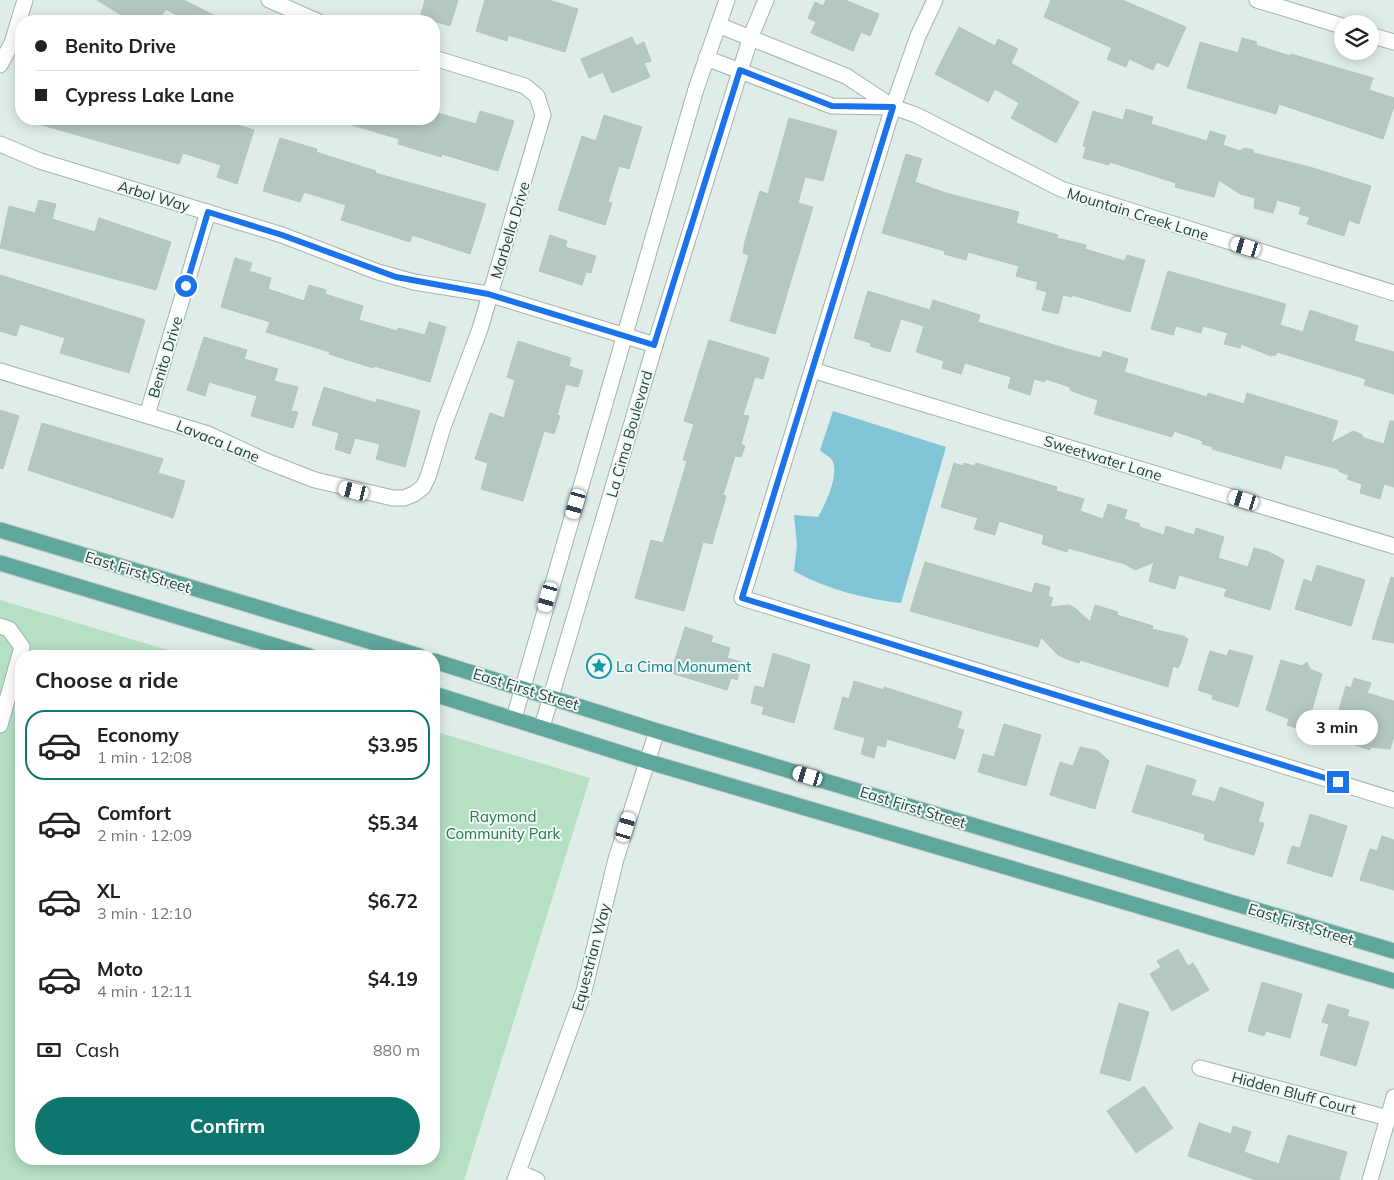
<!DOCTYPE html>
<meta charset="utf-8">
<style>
:root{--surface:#fff;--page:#f2f2f2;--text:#222;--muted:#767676;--line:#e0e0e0;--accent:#0f766e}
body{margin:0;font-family:Mulish,sans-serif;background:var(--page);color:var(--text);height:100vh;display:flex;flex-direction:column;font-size:19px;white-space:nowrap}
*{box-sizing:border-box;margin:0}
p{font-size:16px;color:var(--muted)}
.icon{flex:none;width:28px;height:28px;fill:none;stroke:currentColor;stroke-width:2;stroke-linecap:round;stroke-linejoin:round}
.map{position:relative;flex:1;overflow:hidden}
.drawer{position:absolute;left:15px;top:650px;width:425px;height:515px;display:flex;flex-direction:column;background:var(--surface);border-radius:20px;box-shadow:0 2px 12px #0003}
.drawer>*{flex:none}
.top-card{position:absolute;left:15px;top:15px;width:425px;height:110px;border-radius:20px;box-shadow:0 2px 12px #0003;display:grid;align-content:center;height:110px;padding:0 20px;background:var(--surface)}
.fabs{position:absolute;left:1334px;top:15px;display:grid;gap:10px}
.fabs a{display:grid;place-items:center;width:45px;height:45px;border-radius:50%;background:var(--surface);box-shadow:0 2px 12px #0003;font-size:25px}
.end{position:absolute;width:22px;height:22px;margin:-11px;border:6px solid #1a73e8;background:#fff;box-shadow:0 0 0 2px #fff}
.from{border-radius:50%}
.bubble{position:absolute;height:35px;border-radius:18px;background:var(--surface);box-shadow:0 2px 12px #0003;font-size:16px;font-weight:700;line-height:35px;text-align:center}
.car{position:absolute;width:15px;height:30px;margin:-15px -8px;border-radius:6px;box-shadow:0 0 4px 1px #0007;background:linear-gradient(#fff 24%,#345 0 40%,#fff 0 76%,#345 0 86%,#fff 0)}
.top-card b{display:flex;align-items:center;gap:18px;height:48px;font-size:19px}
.top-card b+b{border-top:1px solid var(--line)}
.top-card i{width:12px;height:12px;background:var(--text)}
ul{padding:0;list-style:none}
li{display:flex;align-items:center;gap:15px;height:70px;margin:0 10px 8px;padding:0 10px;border:2px solid transparent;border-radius:20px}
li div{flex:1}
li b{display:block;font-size:19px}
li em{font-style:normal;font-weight:700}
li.current{border-color:var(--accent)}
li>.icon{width:45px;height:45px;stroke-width:1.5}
h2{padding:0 20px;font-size:22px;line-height:60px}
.pay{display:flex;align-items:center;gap:12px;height:55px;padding:0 20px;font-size:19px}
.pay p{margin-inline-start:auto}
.cta{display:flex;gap:10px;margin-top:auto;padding:10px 20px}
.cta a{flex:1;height:58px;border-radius:30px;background:var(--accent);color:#fff;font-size:20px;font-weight:700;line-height:58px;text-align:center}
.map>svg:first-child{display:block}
.green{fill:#b5e0c4}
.water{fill:#81c4d8}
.building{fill:#b4c7c1;stroke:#b1c7bf}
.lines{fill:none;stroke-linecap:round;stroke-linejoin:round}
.minor-casing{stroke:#a1b4b0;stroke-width:17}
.major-casing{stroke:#c0c9c7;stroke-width:17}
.minor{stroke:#fff;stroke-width:15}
.major{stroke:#5fa79a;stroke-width:15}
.route{stroke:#1a73e8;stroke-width:6}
.labels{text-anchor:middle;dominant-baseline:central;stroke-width:4;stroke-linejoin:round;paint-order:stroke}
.street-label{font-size:15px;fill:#1e3e38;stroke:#f0f9f5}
.culture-label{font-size:15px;fill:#0d838f;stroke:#f0f9f5;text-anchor:start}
.park-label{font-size:15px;fill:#247a4c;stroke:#f0f9f5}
</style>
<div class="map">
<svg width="1394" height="1180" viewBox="0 0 1394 1180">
<rect width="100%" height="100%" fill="#dfece8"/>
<!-- green -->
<path class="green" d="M0,600L188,656H21V1159H434V731L590,778L464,1180H0Z"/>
<!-- water -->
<path class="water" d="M833,411L946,447L901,603C864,599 826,589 794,571L797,545L794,515L818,517C825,505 840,474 832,460C830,457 823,453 820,450Z"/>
<!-- building -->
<path class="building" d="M97,0H184L225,21H187L166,9L158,21H131Z
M425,0H458L450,26L420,17Z
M485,0H549L578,9L565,52L508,35L507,41L476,31Z
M826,0H845L879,14L870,36L861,32L853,51L811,33L816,22L808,18L815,2L823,6Z
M1051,0H1122L1186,27L1168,67L1157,62L1153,70L1129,59L1126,67L1107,59L1112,48L1044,17Z
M959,27L995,46L998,39L1018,49L1011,63L1079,102L1056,143L1011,118L1019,103L995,89L988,102L935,74Z
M632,37L636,46L644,42L651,61L644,63L650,77L612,93L603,72L589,78L581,59Z
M1242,38L1257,42L1256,45L1290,56L1291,54L1373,78L1369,90L1394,98V106L1383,139L1279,104L1276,114L1187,88L1200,42L1238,53Z
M1126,109L1153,117L1151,124L1207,141L1210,131L1226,136L1223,145L1240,151L1245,148L1253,150L1254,153L1313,168L1371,186L1359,224L1349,220L1344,236L1307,224L1310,217L1299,214L1301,207L1277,200L1273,213L1254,208L1255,198L1240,194L1219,180L1214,197L1175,187L1176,183L1110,162L1109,165L1083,158L1086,147L1083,146L1093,111L1123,120Z
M480,111L514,121L498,171L442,154L441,157L398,144L399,139L342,122L343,119H434V112L476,124Z
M604,115L642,127L629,169L619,166L608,202L612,203L605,225L558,210L582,136L596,141Z
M789,118L837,131L823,181L805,177L798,203L813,207L775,334L730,321L749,255L743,253L745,241L760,191L768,194Z
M36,119H187L208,125L210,119H219L254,130L237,184L217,177L221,165L183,153L179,164L35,123Z
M280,138L317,149L316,152L376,171L375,173L486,204L470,254L412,235L410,242L341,220L346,205L304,192L300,202L263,191Z
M906,154L922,159L915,182L946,193L1019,212L1016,223L1058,235L1057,238L1086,245L1085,249L1125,261L1127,255L1145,260L1130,312L1072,295V297L1063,295L1058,314L1042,310L1047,292L1036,289L1038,282L1016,276L1019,266L968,252L966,260L944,254L945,251L882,233Z
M39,200L56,204L52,219L95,232L99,218L171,242L156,290L0,248L9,206L35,213Z
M550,235L567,241L565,247L596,256L591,273L586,272L582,285L539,271Z
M235,258L252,263L249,271L271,278L268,289L304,301L309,285L326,290L325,294L363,306L359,320L397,331L398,328L425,335L429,322L446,327L430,382L374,366L373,368L329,354L330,352L266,332L270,322L221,307Z
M1168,271L1286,304L1280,325L1303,332L1310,310L1358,326L1354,341L1394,352V394L1364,385L1366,379L1277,352L1276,355L1271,356L1241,344L1240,348L1224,344L1228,333L1203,326L1201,333L1176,326L1173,335L1151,329Z
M0,275L145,320L129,373L60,353L65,338L20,324L16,336L0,331Z
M868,291L930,310L933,300L980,315L978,322L1071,350L1101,358L1103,351L1128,359L1124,372L1207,397L1208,393L1244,404L1247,393L1338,421L1331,443L1353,431L1361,434L1364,438L1384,444L1390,421H1394V487L1384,484L1380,499L1360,493L1362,484L1347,479L1349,475L1340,472L1338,469L1285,455L1281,469L1212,449L1213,447L1202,444L1203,441L1174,431L1172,437L1094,414L1098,400L1077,393L1070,390V387L1046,379L1045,382L1034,379L1030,395L1008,388L1011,377L965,363L961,374L942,368L944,361L916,352L924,326L901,319L890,352L870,346L871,343L854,338Z
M204,337L247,350L244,359L278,369L274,381L298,387L291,411L298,412L293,428L251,416L257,396L209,382L205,396L187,390Z
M709,340L769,358L763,379L755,377L743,415L749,416L741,444L745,446L741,457L735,456L723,495L726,496L725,500L712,544L703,542L684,611L635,598L651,540L663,543L687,461L683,460L694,424L684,421Z
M518,341L571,358L569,366L583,371L578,387L566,384L557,415L560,416L554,434L544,431L523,501L481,489L488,463L475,459L490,413L504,418L515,380L507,377Z
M324,387L376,403L377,399L420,411L405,467L376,459L380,444L355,438L350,454L335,449L339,433L312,425Z
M0,410L19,416L3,469L0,468Z
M42,423L163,459L158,473L185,481L173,518L28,470Z
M954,463L963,466L964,463L974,466L976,463L1057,487L1056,491L1084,499L1080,511L1103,519L1108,504L1127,510L1124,519L1140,524L1139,527L1164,535L1166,526L1194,535L1196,528L1224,537L1218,558L1248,567L1254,548L1267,551L1284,560L1270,610L1224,596L1227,589L1179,575L1175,589L1149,581L1154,562L1135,570L1125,564L1068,548L1067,552L1042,544L1044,535L999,521L995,535L974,529L978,518L941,507Z
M925,562L1032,593L1035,583L1050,587L1048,596L1053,598L1050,607L1069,605L1075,608L1090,622L1095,605L1118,612L1117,615L1153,626L1152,629L1183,636L1188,639L1181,662L1178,668L1173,666L1168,687L1080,660L1079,663L1067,659L1058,655L1041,637L1038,647L910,611Z
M1317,565L1365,580L1351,626L1295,609L1304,579L1312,582Z
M1391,577L1394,578V643L1372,639Z
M685,627L713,636L711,642L730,648L727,658L742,662L737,680L731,678L727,690L671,673Z
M1229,650L1253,656L1238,707L1212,699L1213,695L1198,690L1210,651L1227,656Z
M773,653L810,665L794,723L762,714L764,707L751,703L755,686L764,688Z
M1281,660L1302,666L1307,662L1310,669L1322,674L1306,731L1287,725L1289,719L1266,710Z
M1354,678L1371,683L1367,693L1394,701V736L1390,749L1371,747L1370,750L1331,737L1346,686L1351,688Z
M854,681L884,690V687L962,712L957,728L964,730L955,759L887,739L885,747L877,745L874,758L861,754L865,738L834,729L843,697L849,699Z
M1004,724L1041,735L1026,786L978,772L983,754L994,757Z
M1080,747L1098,751L1109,761L1095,809L1050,795L1060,762L1073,766Z
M1147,765L1196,780L1191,795L1215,802L1220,787L1264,803L1258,822L1264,823L1254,855L1204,840L1205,834L1132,812Z
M1310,814L1347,826L1332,877L1287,863L1292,846L1300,848Z
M1382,836L1394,840V890L1360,880L1370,849L1377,851Z
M1178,949L1188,966L1193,963L1209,990L1172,1011L1150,974L1161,967L1157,961Z
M1262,982L1302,994L1290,1038L1266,1031L1264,1036L1248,1031Z
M1119,1003L1149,1012L1130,1081L1100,1073Z
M1328,1004L1349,1010L1347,1016L1369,1022L1356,1066L1320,1055L1329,1024L1322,1022Z
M1144,1086L1173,1128L1136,1153L1107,1111Z
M1199,1123L1231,1134L1233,1126L1251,1132L1244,1152L1279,1164L1288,1135L1347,1152L1339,1180H1256L1188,1156Z"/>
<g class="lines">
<defs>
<path id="minor" d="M269,0L317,21
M935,0L918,36L893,107L742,598L1394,800
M1257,0L1342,26
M718,25L846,76L893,107L916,115L1061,189L1394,293
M1370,35L1394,42
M706,58L832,106L893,107
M0,65L12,43L25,0
M0,144L40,161L282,235L378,272L414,282L488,294L655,345
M812,370L1394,546
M0,371L208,434L266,461L315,480L393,498H404L414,494L423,487L428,477L443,427L480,329L543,115L537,96L525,86L434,58
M147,415L208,212
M0,626L9,629L22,647L0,725
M514,718L696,89L727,0
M542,727L655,345L751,36L766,0
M1200,1068L1388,1118
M519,1172L537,1180
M515,1180L584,991L616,859L657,731
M1370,1180L1394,1097"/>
<path id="major" d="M0,530L419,656
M0,563L309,656
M434,661L657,731L1394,951
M434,694L646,761L1394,981"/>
</defs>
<!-- minor casing -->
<use href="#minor" class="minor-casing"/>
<!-- major casing -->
<use href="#major" class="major-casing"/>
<!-- minor -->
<use href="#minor" class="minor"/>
<!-- major -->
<use href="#major" class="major"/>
</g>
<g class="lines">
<!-- route -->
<path class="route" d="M186,286L208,212L282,235L396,277L488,294L654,345L740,70L832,106L893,107L742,598L1338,782"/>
</g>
<!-- icons -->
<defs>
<symbol id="sight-ring" viewBox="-11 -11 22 22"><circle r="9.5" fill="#f0f9f5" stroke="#0f9aa8" stroke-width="1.5"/><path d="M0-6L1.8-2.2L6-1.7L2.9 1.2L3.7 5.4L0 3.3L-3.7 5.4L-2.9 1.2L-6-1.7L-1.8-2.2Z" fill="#0f9aa8"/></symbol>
</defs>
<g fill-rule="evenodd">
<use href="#sight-ring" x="585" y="652" width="28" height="28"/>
</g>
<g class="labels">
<!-- street labels -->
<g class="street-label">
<text transform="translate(154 196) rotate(17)">Arbol Way</text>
<text transform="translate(1138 214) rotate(17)">Mountain Creek Lane</text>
<text transform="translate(510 230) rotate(-73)">Marbella Drive</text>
<text transform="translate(165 357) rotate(-73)">Benito Drive</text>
<text transform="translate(629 434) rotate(-74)">La Cima Boulevard</text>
<text transform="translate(218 441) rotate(22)">Lavaca Lane</text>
<text transform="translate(1103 458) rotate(17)">Sweetwater Lane</text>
<text transform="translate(138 572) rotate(17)">East First Street</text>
<text transform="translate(526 689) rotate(17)">East First Street</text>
<text transform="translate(913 807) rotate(17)">East First Street</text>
<text transform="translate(1301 924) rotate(17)">East First Street</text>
<text transform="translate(591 957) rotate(-75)">Equestrian Way</text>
<text transform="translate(1294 1093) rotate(15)">Hidden Bluff Court</text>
</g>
<!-- culture labels -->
<g class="culture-label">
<text x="616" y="666">La Cima Monument</text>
</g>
<!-- park labels -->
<g class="park-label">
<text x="503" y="816">Raymond<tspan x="503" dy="17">Community Park</tspan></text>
</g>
</g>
</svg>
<div class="fabs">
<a><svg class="icon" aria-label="layers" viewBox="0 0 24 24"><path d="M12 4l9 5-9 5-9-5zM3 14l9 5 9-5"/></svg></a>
</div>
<i class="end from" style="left:186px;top:286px"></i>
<i class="end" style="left:1338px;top:782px"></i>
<div class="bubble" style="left:1296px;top:710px;width:82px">3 min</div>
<i class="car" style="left:1246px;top:247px;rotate:287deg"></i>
<i class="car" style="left:354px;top:491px;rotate:284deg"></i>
<i class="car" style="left:1244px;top:500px;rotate:287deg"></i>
<i class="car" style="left:576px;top:504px;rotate:196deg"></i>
<i class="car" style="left:548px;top:597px;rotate:196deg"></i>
<i class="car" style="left:808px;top:776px;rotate:287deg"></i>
<i class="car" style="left:626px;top:827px;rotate:17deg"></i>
<div class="top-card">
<b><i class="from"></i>Benito Drive</b>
<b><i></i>Cypress Lake Lane</b>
</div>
<section class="drawer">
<h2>Choose a ride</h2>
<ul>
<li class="current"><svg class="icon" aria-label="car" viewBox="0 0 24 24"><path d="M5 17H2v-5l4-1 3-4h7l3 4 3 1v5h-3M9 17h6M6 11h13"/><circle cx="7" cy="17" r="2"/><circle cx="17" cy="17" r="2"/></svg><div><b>Economy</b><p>1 min · 12:08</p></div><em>$3.95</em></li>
<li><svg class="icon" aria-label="car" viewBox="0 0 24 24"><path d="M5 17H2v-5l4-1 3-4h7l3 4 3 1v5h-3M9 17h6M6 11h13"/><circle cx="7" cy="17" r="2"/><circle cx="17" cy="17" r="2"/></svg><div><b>Comfort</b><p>2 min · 12:09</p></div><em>$5.34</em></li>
<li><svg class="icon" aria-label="car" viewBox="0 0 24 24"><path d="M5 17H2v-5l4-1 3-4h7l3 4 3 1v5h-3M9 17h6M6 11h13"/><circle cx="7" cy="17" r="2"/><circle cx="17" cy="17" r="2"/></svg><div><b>XL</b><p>3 min · 12:10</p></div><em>$6.72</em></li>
<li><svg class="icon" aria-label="car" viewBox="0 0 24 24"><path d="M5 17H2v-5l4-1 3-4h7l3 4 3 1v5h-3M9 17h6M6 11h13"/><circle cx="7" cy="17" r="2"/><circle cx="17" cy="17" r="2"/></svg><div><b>Moto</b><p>4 min · 12:11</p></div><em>$4.19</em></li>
</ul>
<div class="pay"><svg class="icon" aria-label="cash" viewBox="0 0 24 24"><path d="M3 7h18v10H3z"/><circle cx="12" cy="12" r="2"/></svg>Cash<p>880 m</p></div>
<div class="cta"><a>Confirm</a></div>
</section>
</div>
